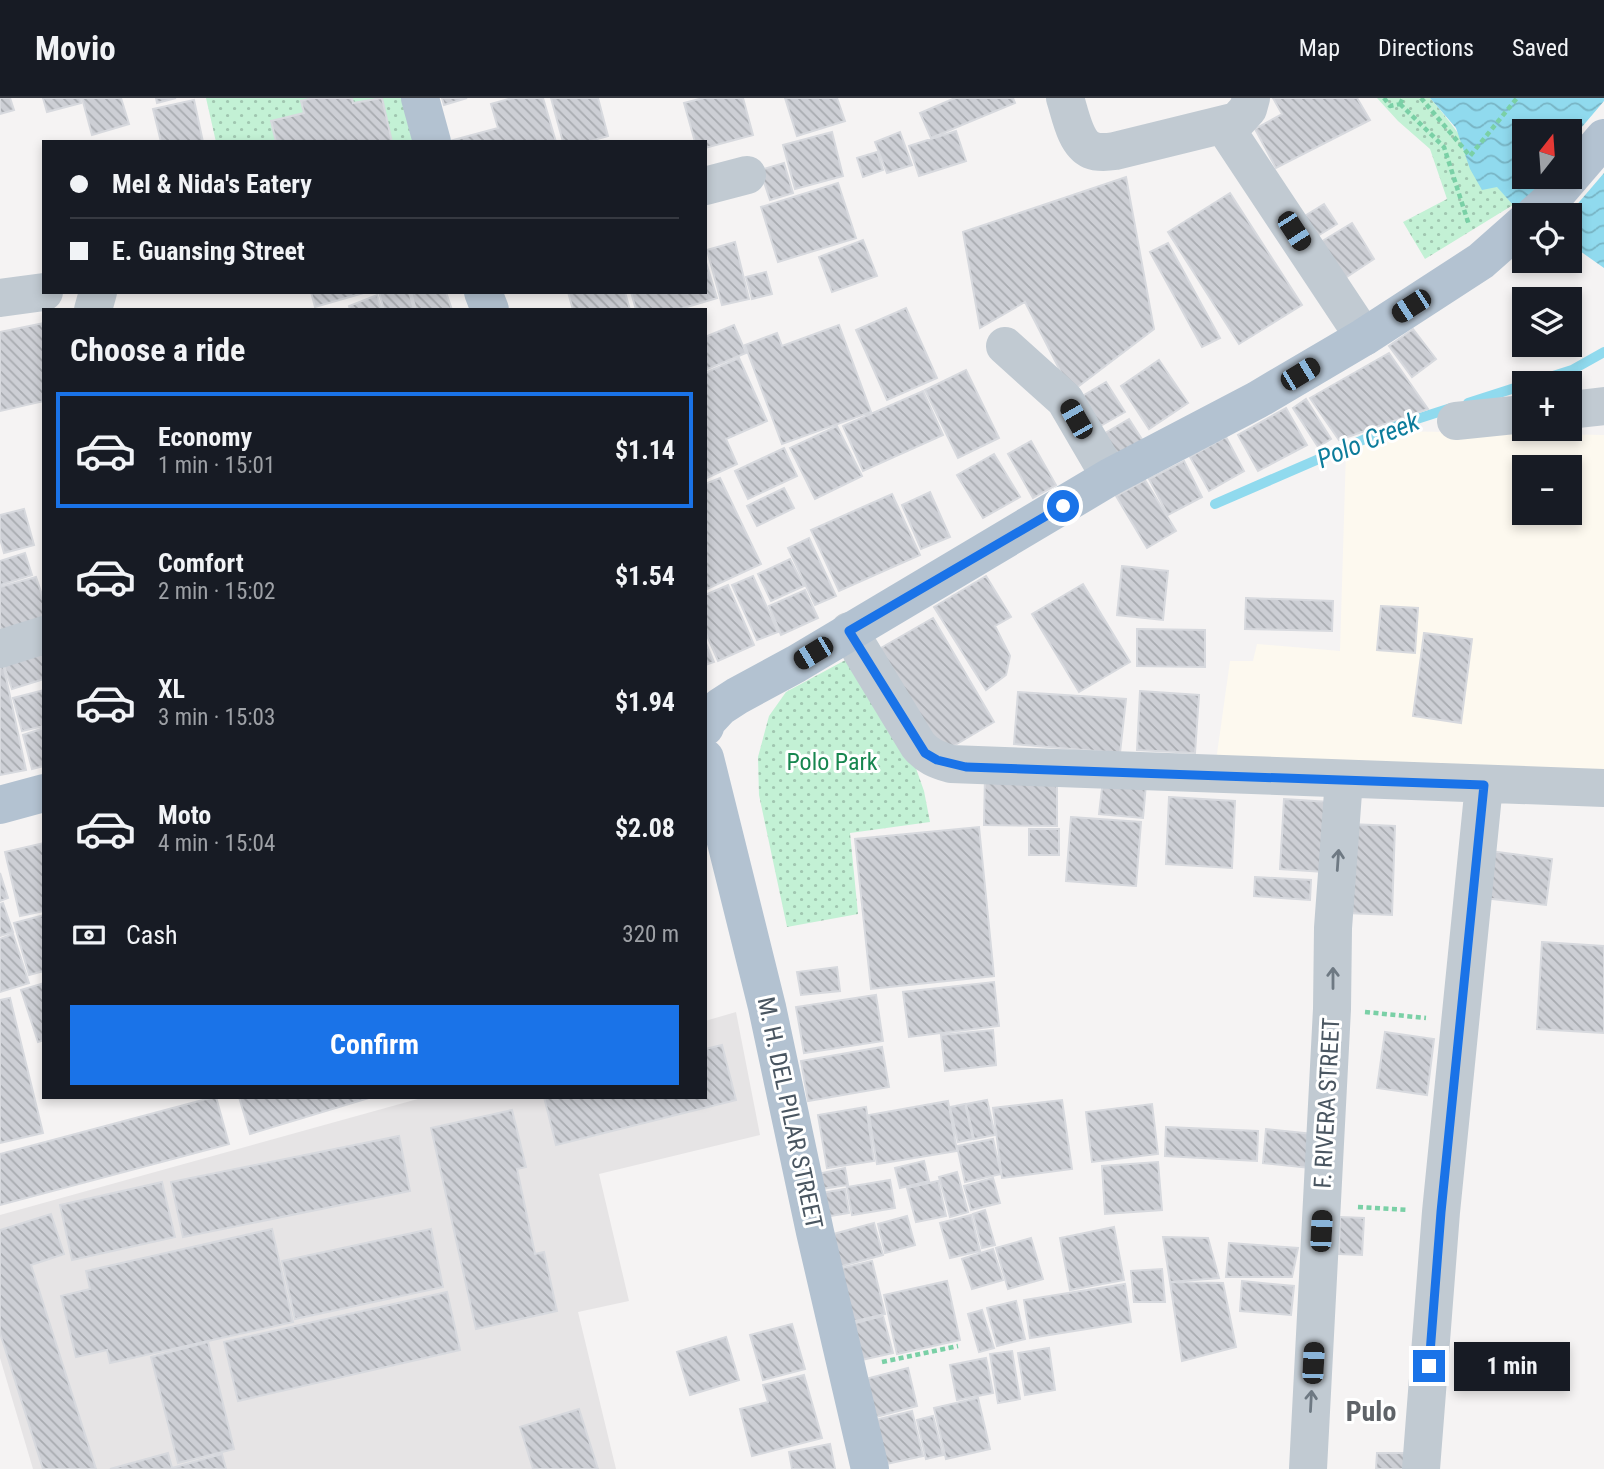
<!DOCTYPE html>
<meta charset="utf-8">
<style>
:root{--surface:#171b24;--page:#20242c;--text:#f1f3f6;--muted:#9ea1a6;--line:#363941;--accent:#1a73e8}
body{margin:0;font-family:"Roboto Condensed",sans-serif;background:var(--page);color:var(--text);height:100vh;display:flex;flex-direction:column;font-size:26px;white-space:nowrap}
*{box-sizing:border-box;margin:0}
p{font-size:23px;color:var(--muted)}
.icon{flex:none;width:38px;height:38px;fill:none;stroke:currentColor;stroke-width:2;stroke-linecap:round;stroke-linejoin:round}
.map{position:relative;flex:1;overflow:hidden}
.sheet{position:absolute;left:42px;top:210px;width:665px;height:791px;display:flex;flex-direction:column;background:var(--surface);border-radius:0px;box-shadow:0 4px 10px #0003}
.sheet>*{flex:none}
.guide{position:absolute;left:42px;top:42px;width:665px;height:154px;border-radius:0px;box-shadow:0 4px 10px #0003;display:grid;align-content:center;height:154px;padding:0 28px;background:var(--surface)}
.needle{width:46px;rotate:17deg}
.controls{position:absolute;left:1512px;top:21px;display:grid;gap:14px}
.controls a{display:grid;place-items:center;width:70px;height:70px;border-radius:0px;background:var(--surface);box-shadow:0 4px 10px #0003;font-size:35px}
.end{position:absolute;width:32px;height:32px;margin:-16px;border:9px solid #1a73e8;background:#fff;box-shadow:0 0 0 4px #fff}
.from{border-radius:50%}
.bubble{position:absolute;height:49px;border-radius:0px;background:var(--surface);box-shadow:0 4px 10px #0003;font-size:23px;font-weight:700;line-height:49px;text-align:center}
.car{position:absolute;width:21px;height:42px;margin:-21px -10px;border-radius:9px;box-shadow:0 0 5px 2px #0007;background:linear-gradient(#222 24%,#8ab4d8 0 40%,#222 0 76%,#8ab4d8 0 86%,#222 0)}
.guide b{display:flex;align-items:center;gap:24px;height:66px;font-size:26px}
.guide b+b{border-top:2px solid var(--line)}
.guide i{width:18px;height:18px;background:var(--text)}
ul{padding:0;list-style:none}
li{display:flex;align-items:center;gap:21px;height:116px;margin:0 14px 10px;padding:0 14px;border:4px solid transparent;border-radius:0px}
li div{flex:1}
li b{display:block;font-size:26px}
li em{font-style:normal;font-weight:700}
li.on{border-color:var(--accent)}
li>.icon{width:63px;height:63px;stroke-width:1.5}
h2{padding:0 28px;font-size:32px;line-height:84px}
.pay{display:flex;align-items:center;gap:18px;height:77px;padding:0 28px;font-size:26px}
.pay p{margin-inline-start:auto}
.action{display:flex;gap:14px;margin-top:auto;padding:14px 28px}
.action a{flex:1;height:80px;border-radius:0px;background:var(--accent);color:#fff;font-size:28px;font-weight:700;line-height:80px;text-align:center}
header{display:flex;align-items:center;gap:42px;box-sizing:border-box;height:98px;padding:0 35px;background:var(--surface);border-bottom:2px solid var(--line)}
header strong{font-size:33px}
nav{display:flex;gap:38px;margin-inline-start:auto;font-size:24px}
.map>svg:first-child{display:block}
.commercial{fill:#fdf9ef;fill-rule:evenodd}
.education{fill:#e6e4e5}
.grass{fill:url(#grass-dots)}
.water{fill:url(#water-waves);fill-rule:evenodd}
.pier{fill:#f5f3f3}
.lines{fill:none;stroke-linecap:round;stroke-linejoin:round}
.stream{stroke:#90daee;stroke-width:10}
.building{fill:url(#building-back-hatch);stroke:#d7d9de;stroke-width:2}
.path{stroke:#7ad0a6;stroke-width:4.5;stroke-dasharray:5 3.5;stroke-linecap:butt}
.minor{stroke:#c1cad2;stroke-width:38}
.major{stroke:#b3c2d1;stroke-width:38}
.oneway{stroke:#6e7983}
.route{stroke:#1a73e8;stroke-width:9}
.labels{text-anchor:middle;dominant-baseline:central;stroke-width:6;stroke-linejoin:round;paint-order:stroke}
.park-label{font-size:24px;fill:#17864f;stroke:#fff}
.street-label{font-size:24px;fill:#4a5661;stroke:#fff}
.water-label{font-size:26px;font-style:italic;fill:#0c7c9b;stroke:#fff}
.quarter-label{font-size:28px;font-weight:bold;fill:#5f6368;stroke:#fff}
</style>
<header>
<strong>Movio</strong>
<nav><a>Map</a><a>Directions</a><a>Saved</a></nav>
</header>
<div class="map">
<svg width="1604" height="1371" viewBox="0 0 1604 1371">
<defs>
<pattern id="grass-dots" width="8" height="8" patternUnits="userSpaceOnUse" patternTransform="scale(1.75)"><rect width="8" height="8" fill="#c3f1d5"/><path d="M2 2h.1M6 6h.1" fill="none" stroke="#a0c6b0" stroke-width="1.8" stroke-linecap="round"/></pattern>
<pattern id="water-waves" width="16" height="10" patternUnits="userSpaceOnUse" patternTransform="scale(1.75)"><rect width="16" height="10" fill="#90daee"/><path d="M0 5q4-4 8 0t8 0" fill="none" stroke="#78b4c4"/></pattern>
<pattern id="building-back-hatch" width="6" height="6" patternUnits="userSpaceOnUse" patternTransform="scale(1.75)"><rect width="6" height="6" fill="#cdcfd5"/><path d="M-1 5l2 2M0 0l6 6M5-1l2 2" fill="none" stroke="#a8abb0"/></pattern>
</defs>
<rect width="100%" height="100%" fill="#f5f3f3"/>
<!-- commercial -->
<path class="commercial" d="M1393,333L1604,337V682L1216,663L1230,563H1253L1257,546L1340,553L1346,353ZM1524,369H1570V415H1524Z"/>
<!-- education -->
<path class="education" d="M736,914L760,1037L599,1076L629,1203L578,1214L616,1371H33L0,1260V1117L425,999H705V923Z"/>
<!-- grass -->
<path class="grass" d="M206,0H404L416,44H216Z
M1377,0H1430C1460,34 1483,73 1513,107L1425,161L1403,124L1447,101L1430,51L1398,23Z
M851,559L912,659L924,693L930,724L850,735L858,816L787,829L759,697L758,659L769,618L786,594Z"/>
<!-- water -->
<path class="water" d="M1430,0H1604V170L1570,146V117H1528L1513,107L1497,89L1482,92L1470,71L1456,30ZM1524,33H1570V79H1524Z"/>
<!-- pier -->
<path class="pier" d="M1604,3V75L1568,117L1532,87L1539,79H1570V43Z"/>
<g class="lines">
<!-- stream -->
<path class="stream" d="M1531,285L1572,272L1604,254
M1468,305L1524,287
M1215,406L1395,328L1451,310"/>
</g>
<!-- building -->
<path class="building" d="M0,0H10L14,12L0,16Z
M43,0H80L81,5L47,14Z
M82,0H121L129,26L92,37Z
M156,0H176L157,5Z
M312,0H352L353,5L382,0L392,44H276L271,23L304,15L301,3Z
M442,0H467L444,7Z
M512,0H543L556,44H446L498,30L491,6Z
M551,0H598L608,38L587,44H563Z
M703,0H743L753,37L705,50V44H695L684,5Z
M785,0H837L845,23L797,38Z
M955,0H1013L1015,5L931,40L920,15Z
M1273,0H1357L1370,22L1276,70L1255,31L1282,16Z
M194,2L203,44H161L153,11Z
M956,33L966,63L919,78L909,48Z
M832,34L843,78L795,91L783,47Z
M900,34L912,67L887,75L875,44Z
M877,54L883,72L863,79L857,60Z
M784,65L793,95L770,102L760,72Z
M1126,79L1154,231L1071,294L1025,204L980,230L963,134Z
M838,85L856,140L778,164L761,109Z
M1230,95L1302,207L1239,246L1168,134Z
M1324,106L1337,126L1316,139L1303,119Z
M1352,125L1374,161L1342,182L1319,145Z
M863,142L877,178L832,194L819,159Z
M735,144L749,201L722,207L707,152Z
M1168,145L1220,240L1202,249L1150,154Z
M705,161L717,200L677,212H636L631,194H705Z
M766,174L772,196L752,201L746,179Z
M311,194H367L315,209Z
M379,194H409L414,212H384Z
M411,194H446L452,212H416Z
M568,194H625L630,212H573Z
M377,197L382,212H350L349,208Z
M906,210L937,280L887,302L856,232Z
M44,225V303L0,313V234Z
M734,227L746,255L705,272V239Z
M839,227L871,314L782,346L745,247L777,235L782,248Z
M1413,231L1436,261L1412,279L1389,248Z
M1389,255L1428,311L1339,342L1310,300Z
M739,260L767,323L726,341L737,366L705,381V275Z
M1159,262L1188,305L1149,331L1121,288Z
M966,272L999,340L958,360L925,292Z
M1106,284L1125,314L1097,330L1079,300Z
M923,293L943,337L863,373L843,328Z
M1306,301L1331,341L1318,349L1293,310Z
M1286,310L1307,347L1258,373L1238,337Z
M1129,321L1143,343L1114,360L1100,338Z
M837,328L862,378L815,401L790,350Z
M1226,339L1244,373L1209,393L1190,359Z
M1031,343L1056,387L1033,400L1008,356Z
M784,350L797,378L748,401L735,373Z
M994,356L1020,399L983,420L957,377Z
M1184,363L1202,399L1168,417L1149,381Z
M720,380L761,466L705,492V386Z
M1145,382L1176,433L1147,450L1116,398Z
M784,390L794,410L757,428L747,408Z
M930,394L950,439L921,451L902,407Z
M892,396L920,457L839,493L811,432Z
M24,411L34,447L4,455L0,440V417Z
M809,440L836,498L815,507L788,450Z
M25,455L32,477L0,487V463Z
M790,461L804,488L771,503L758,476Z
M1122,468L1168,473L1163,522L1117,517Z
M753,478L778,534L757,542L732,487Z
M986,478L1011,519L995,528L1010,558L1006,577L986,592L934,509Z
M36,479L44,503V532L0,545V489Z
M1083,486L1130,564L1079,594L1032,516Z
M728,487L754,547L718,563L705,533V497Z
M805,492L818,520L781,537L769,508Z
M1246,500L1333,503L1332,533L1245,531Z
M1381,508L1418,510L1415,555L1377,552Z
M933,520L994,624L940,656L879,551Z
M1137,531L1205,532V569L1137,568Z
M1424,535L1472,541L1461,625L1413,618Z
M705,543L714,564L705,567Z
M44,549V581L12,591L2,562Z
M0,566H3L26,672L0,677Z
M44,592V628L22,633L13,600Z
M1140,593L1199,597L1195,655L1137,652Z
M1018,594L1126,601L1120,655L1014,646Z
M44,630V668L32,671L23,637Z
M985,677L1057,678V728L984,727Z
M1103,682L1146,686L1143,720L1099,716Z
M1169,699L1235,703L1232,770L1166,766Z
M1284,701L1329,704L1324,774L1280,771Z
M1071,719L1141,724L1136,788L1066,783Z
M1350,726L1395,728L1392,817L1347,815Z
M979,729L994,878L871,891L855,741Z
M1029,731H1059V757H1029Z
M44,745V813L20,818L5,754Z
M1490,753L1552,761L1546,807L1484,800Z
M0,775L8,800L0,803Z
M1255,779L1311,782L1310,802L1254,798Z
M3,805L13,834L0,838V806Z
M44,817V873L29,877L14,825Z
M13,836L29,885L0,894V841Z
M1542,844L1604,848V935L1537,931Z
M837,869L840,893L801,897L797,874Z
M994,884L999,928L909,939L903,894Z
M44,885V942L38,944L21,892Z
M876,897L883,943L804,955L796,909Z
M10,900L43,1035L0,1045V902Z
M993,932L996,967L945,973L941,937Z
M1385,934L1434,941L1427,997L1377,990Z
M722,947L736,1002L556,1047L544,999H705V951Z
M882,949L889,989L808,1003L801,963Z
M214,999H216L229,1046L0,1107V1056Z
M239,999H372L250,1036Z
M987,1002L995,1037L974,1041L966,1006Z
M1062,1002L1072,1071L1002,1080L993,1010Z
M948,1003L957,1053L877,1066L869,1017Z
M965,1006L973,1041L958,1044L950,1009Z
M1152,1006L1158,1056L1092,1064L1086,1014Z
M866,1009L874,1063L827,1070L818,1017Z
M512,1012L526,1069L517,1071L535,1156L544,1154L557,1213L476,1231L431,1030Z
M1166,1029L1258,1033L1257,1063L1165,1058Z
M1266,1031L1313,1036L1310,1070L1263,1065Z
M399,1038L410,1093L183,1139L171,1084Z
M993,1041L1001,1076L965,1084L957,1048Z
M924,1063L929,1083L900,1090L895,1070Z
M1158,1064L1162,1112L1105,1116L1102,1068Z
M845,1070L848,1087L821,1091L818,1076Z
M957,1074L968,1114L950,1119L939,1079Z
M993,1080L1000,1105L971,1112L964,1088Z
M890,1082L895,1110L852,1117L847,1089Z
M938,1083L946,1118L916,1124L907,1090Z
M162,1084L175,1139L72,1162L60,1107Z
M845,1091L849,1115L824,1119L821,1095Z
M985,1112L995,1147L982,1150L973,1116Z
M51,1116L64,1156L31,1167L96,1371H43L0,1235V1132Z
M971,1117L980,1153L950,1160L940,1125Z
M907,1118L915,1147L885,1155L878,1126Z
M1340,1119L1364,1120L1362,1157L1339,1156Z
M874,1125L883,1157L834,1170L826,1138Z
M1114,1129L1124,1182L1070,1192L1060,1140Z
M272,1131L293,1224L110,1265L107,1252L76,1259L61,1198L90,1191L86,1173Z
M431,1131L443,1189L295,1221L282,1163Z
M1163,1139L1208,1140L1219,1180L1170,1184Z
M1031,1140L1043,1181L1008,1191L996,1150Z
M1229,1145L1298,1150L1292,1179H1226Z
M993,1151L1003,1182L972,1191L962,1161Z
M872,1163L885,1216L847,1225L834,1172Z
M1162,1171L1165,1204H1134L1131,1173Z
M947,1183L960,1242L897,1256L884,1197Z
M1242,1183L1294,1188L1291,1217L1240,1213Z
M1170,1184L1223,1185L1236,1249L1182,1263Z
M1125,1186L1131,1224L1030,1240L1024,1202Z
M447,1194L460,1252L238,1303L224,1244Z
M1016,1203L1025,1241L997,1248L987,1210Z
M982,1212L994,1250L979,1254L968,1216Z
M883,1218L893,1255L857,1263L848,1227Z
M792,1226L805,1271L763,1282L750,1237Z
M726,1239L739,1282L690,1297L677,1254Z
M208,1244L234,1351L178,1365L151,1259Z
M1049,1250L1055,1292L1025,1297L1018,1255Z
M1012,1253L1020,1301L998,1305L990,1256Z
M986,1260L993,1295L957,1302L950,1267Z
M908,1270L917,1308L872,1320L862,1282Z
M804,1277L822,1340L752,1358L740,1311L768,1304L763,1287Z
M978,1300L990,1351L946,1361L934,1310Z
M579,1311L598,1371H533L520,1329Z
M912,1313L923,1358L877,1368L867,1324Z
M933,1318L943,1357L926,1361L917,1322Z
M830,1346L835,1371H792L789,1354Z
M168,1355L172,1370L222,1356L226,1371H110Z
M1377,1355H1406V1371H1376Z"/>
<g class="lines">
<!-- path -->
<path class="path" d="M1384,0L1390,8L1400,6
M1421,0L1470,58L1517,0
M1400,6L1444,49L1469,127
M1400,6L1403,0
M1365,914L1426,920
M1358,1109L1408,1112
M882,1264L958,1248"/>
<!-- minor -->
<path class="minor" d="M1065,0C1070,15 1075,45 1091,52C1098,55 1108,54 1115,53L1237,23L1248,11L1251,0
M1224,28L1364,239
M705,88L747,77
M0,200L44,194
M93,212L98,194
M1005,248L1065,302L1110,379
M1570,312L1604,308
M1456,323L1524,316
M849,533L918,647C927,658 937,662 951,666L1604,690
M0,551L44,537
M1308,1371L1332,911L1333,830L1344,681
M1421,1371L1441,1114L1484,687"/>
<!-- major -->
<path class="major" d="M420,0L432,44
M1534,117L1551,102L1604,40
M483,194L490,212
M705,629L707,623L720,609L737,598L796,566L1110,379L1257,302L1364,239L1481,163L1524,125
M705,660L767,909L815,1134L870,1371
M0,707L44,695"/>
</g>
<!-- one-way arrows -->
<defs><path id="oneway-shaft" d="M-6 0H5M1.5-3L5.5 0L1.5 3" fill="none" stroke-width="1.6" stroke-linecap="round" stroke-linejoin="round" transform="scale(1.75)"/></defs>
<g class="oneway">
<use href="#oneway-shaft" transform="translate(1338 762) rotate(-86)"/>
<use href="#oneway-shaft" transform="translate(1333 880) rotate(-90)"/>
<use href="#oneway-shaft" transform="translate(1311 1303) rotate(-87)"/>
</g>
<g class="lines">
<!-- route -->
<path class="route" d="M1063,408L849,533L925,655L937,662L966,669L1484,687L1441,1114L1429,1268"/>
</g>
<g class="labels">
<!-- park labels -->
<g class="park-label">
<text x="832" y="664">Polo Park</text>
</g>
<!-- street labels -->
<g class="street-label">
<text transform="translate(1327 1005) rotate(-87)">F. RIVERA STREET</text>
<text transform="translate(790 1015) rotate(78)">M. H. DEL PILAR STREET</text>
</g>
<!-- water labels -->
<g class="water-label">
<text transform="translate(1368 342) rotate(-22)">Polo Creek</text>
</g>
<!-- quarter labels -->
<g class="quarter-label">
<text x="1371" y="1313">Pulo</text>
</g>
</g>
</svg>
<div class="controls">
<a><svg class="needle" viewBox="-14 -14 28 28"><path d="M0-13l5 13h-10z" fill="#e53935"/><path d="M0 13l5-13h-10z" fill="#9ea1a6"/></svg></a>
<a><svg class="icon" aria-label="locate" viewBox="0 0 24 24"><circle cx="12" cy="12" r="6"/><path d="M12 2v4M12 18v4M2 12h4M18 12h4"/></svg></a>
<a><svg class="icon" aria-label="layers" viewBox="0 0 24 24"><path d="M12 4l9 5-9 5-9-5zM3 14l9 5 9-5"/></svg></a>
<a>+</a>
<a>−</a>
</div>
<i class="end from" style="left:1063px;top:408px"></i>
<i class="end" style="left:1429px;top:1268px"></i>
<div class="bubble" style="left:1454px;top:1244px;width:116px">1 min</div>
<i class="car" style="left:1294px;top:133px;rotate:147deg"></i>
<i class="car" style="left:1411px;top:208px;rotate:237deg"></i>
<i class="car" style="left:1300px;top:276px;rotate:59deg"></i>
<i class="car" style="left:1076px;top:321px;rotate:330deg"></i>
<i class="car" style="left:813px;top:555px;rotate:239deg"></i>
<i class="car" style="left:1321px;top:1133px;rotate:3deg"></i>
<i class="car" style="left:1313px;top:1265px;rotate:3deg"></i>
<div class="guide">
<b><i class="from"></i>Mel &amp; Nida's Eatery</b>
<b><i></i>E. Guansing Street</b>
</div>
<section class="sheet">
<h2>Choose a ride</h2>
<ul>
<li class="on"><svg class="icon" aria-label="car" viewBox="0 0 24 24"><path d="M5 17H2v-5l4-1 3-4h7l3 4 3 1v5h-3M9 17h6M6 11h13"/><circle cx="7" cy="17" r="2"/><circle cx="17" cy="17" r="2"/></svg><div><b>Economy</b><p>1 min · 15:01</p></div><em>$1.14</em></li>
<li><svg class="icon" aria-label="car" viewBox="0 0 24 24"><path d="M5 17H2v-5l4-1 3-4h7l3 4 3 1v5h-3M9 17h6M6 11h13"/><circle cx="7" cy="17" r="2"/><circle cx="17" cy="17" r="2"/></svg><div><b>Comfort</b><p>2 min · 15:02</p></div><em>$1.54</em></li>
<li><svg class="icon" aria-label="car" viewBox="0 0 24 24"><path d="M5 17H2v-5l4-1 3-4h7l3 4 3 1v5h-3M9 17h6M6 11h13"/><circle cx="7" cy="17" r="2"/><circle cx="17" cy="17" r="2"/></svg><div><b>XL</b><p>3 min · 15:03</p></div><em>$1.94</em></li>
<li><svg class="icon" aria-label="car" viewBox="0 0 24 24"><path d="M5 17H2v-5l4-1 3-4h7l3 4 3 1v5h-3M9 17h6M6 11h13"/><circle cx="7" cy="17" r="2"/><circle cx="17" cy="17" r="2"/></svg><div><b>Moto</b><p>4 min · 15:04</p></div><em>$2.08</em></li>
</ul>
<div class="pay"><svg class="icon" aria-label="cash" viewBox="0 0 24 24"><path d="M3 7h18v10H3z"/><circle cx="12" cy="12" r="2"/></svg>Cash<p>320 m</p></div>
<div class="action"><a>Confirm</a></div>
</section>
</div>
